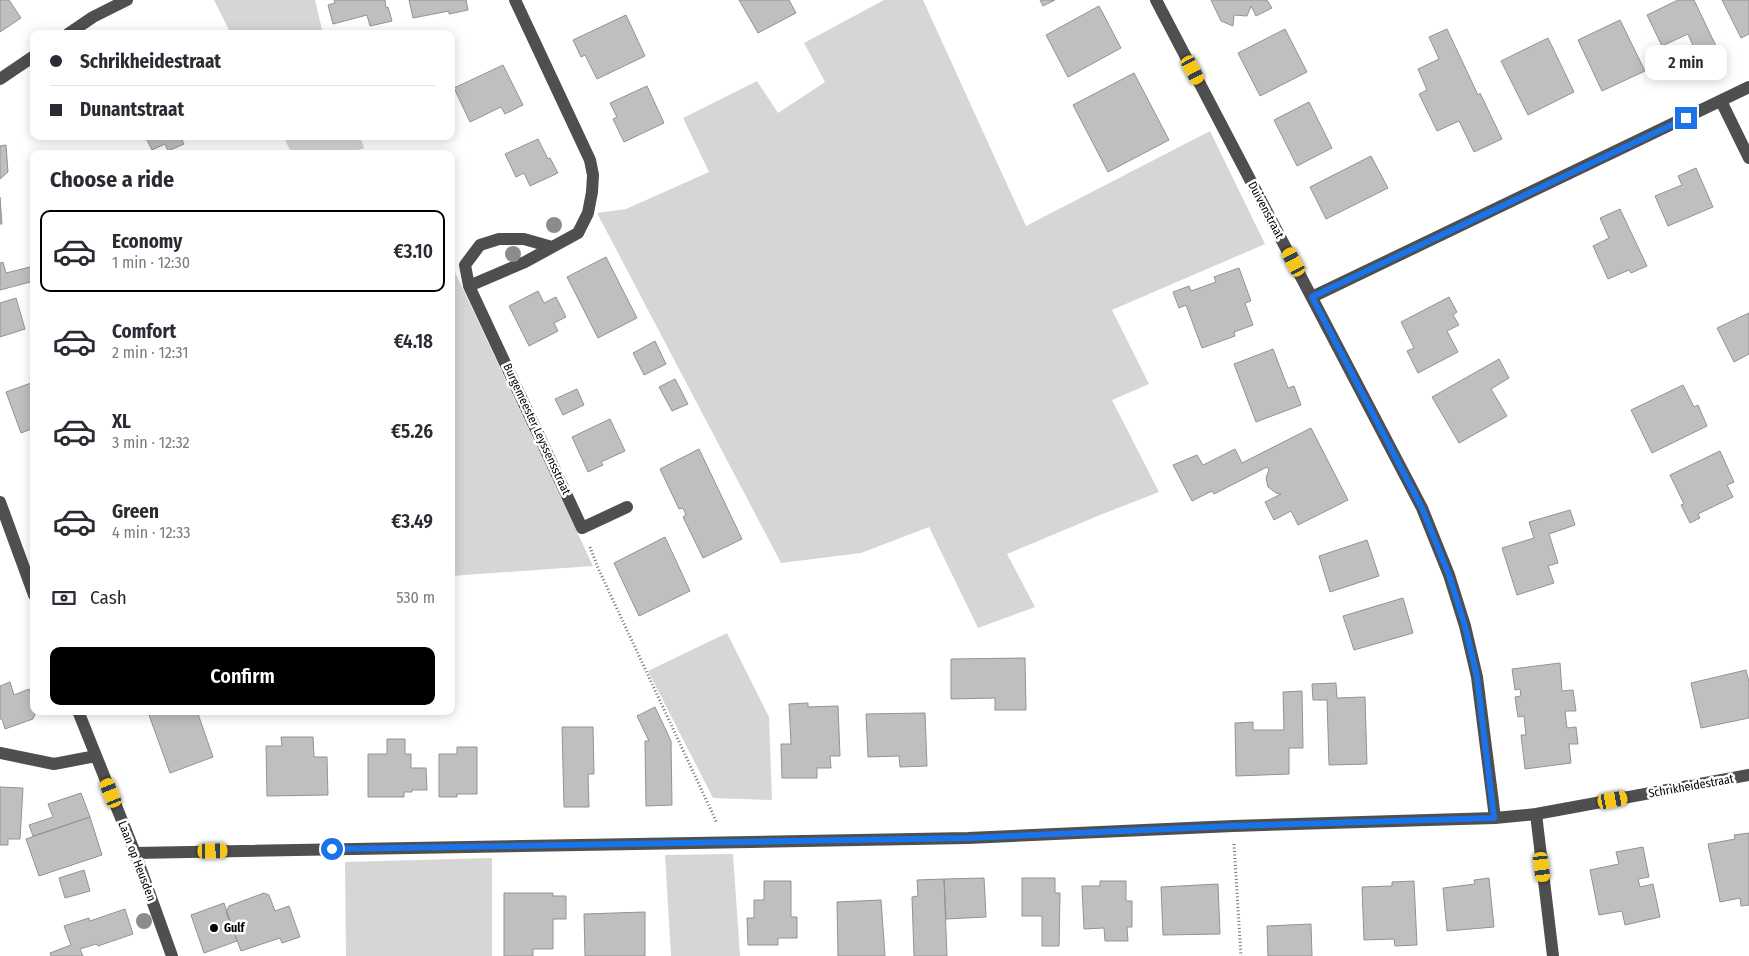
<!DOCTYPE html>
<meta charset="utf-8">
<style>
:root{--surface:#fff;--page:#f2f2f3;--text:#2b2b33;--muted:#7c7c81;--line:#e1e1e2;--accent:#000}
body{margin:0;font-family:"Fira Sans Condensed",sans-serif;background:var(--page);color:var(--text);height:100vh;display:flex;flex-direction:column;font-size:19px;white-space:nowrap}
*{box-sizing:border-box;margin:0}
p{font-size:16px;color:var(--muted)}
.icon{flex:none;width:28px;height:28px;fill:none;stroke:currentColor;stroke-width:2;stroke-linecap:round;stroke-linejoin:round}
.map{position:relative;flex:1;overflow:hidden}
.side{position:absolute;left:30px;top:150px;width:425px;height:565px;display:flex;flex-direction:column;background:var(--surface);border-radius:10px;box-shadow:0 2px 12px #0003}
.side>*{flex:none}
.banner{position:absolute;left:30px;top:30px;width:425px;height:110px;border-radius:10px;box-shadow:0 2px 12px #0003;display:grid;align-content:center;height:110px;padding:0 20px;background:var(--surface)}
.end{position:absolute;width:22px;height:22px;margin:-11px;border:6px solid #1a73e8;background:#fff;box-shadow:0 0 0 2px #fff}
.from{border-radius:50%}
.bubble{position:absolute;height:35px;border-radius:10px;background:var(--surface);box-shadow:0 2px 12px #0003;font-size:16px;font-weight:600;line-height:35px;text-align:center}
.car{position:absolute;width:15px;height:30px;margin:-15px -8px;border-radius:6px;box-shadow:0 0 4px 1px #0007;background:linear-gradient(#f5c518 24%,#345 0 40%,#f5c518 0 76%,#345 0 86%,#f5c518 0)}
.banner b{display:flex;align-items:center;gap:18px;height:48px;font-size:19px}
.banner b+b{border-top:1px solid var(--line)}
.banner i{width:12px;height:12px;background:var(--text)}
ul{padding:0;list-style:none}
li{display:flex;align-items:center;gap:15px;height:82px;margin:0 10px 8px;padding:0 10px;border:2px solid transparent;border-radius:10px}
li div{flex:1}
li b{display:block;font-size:19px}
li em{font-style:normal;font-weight:600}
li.active{border-color:var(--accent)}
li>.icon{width:45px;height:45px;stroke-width:1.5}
h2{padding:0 20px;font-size:22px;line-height:60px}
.pay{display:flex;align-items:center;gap:12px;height:55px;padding:0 20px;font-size:19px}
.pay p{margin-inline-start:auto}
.button{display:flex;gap:10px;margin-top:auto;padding:10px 20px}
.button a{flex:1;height:58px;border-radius:10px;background:var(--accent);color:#fff;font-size:20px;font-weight:600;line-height:58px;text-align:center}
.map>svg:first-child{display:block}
.green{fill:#d6d6d6}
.building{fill:#bfbfbf;stroke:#939393}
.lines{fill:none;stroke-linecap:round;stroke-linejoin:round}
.path{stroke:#717171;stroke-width:3;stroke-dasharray:1 2.5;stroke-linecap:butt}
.minor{stroke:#4f4f4f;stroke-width:12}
.tree{fill:#8c8c8c}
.route{stroke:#1a73e8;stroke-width:6}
.poi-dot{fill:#000;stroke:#fff;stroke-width:2}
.labels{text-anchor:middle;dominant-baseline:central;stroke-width:5;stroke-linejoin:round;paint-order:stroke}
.street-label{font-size:12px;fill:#000;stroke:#fff}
.poi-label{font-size:12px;font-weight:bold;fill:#000;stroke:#fff;text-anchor:start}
</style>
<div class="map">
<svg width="1749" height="956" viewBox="0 0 1749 956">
<rect width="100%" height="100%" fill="#fff"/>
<!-- green -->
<path class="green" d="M214,0H315L323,34H231Z
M884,0H923L1026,226L1210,131L1265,244L1112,310L1149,384L1112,400L1159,492L1100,515L1007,554L1035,607L978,628L929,527L861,553L781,563L597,213L626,209L709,172L683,118L757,81L778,113L825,82L804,43Z
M283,136H360L364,148L348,154H292Z
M451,254L453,255V263L455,272L593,566L451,576Z
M727,633L769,717L772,800L713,798L648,671Z
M733,854L740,956H671L665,855Z
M492,858V956H346L345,862Z"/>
<!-- building -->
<path class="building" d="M0,0H9L21,18L0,32Z
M334,0H385L386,8L388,7L392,21L370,26L367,15L333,24L328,5L335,3Z
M409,0H466L468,10L449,14V11L413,18Z
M739,0H789L796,13L758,33Z
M1040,0H1055L1043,6Z
M1211,0H1267L1272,8L1256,16L1251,6L1247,16L1234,15L1233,26L1221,21Z
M1678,0H1694L1716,46L1697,55L1688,34L1662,46L1647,15Z
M1722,0H1749V34L1741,38Z
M1099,6L1121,48L1068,77L1046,35Z
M626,15L645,56L597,79L585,55L581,57L573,40Z
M1620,20L1645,71L1602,91L1578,40Z
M1285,29L1307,72L1260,96L1238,53Z
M1447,29L1478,95L1480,93L1502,139L1474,152L1459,121L1437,131L1419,94L1427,90L1418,69L1439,59L1429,37Z
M1548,38L1574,92L1528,115L1501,61Z
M503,65L523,105L505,114L501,107L470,122L454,88Z
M1134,73L1169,140L1108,172L1073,105Z
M647,86L664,123L624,142L613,119L617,117L610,103Z
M1309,102L1332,148L1297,166L1274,120Z
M145,136H188V137L182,140L184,144L168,151L165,144L152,150Z
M538,139L548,159L550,158L558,173L530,186L524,173L516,177L505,154Z
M6,145L8,172L0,179V146Z
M1371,156L1388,188L1326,219L1310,187Z
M1696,168L1713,207L1668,226L1655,196L1682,185L1678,176Z
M0,197L2,224H0Z
M1620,209L1647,266L1631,273L1629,270L1608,279L1593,246L1609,238L1600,218Z
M606,257L637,318L598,338L567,277Z
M3,262L6,273L34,266V281L0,290V263Z
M1239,268L1251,301L1245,303L1253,325L1234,332L1235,336L1202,348L1186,305L1179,308L1173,292L1189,286L1191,291L1216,282L1214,277Z
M538,291L544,303L556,297L566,317L554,323L558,331L529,346L509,306Z
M1449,297L1457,312L1453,315L1459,325L1447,331L1458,352L1418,373L1407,351L1414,348L1401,322Z
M16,298L25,329L0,337V303Z
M1749,313V354L1734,362L1717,328Z
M655,341L666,364L644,375L633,353Z
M1273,349L1288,388L1294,386L1301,405L1256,422L1234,364Z
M1499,359L1509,378L1491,389L1507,416L1459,443L1432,397Z
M675,379L688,404L672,411L659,387Z
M34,382V428L21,433L6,392Z
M1683,385L1694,407L1698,405L1707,426L1652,453L1631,410Z
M577,389L584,405L563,415L555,399Z
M610,419L625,451L601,462L603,465L588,472L572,437Z
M1311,428L1348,500L1298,525L1291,511L1274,520L1265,502L1281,494L1276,493L1268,487L1266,478L1269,470L1267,467L1214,494L1212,491L1192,501L1173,465L1197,455L1203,465L1235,449L1242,463Z
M699,449L742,539L703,558L683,517L686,515L683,508L679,509L660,469Z
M1720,451L1734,482L1727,485L1733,497L1698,514L1700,518L1690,523L1681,505L1684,504L1670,475Z
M1570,510L1575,525L1549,534L1558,563L1548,566L1554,583L1517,595L1502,548L1534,538L1529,522Z
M665,537L690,591L639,616L614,563Z
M1367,540L1379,576L1330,592L1319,556Z
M1403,598L1413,633L1354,650L1343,616Z
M1025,658L1026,710H995V698L951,699V659Z
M1560,663L1562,691L1573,690L1576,711H1565L1567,728L1576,727L1578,744H1569L1571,763L1525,769L1521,735H1526L1524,716L1518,717L1515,697L1521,696L1520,689L1515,690L1512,669Z
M1746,670L1749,682V718L1701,728L1691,683Z
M10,682L14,695L29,689L34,704V711H36L33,719L5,729L2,719H0V686Z
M1336,683L1337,698L1365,697L1367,764L1329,765L1327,700H1313L1312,684Z
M1302,691L1303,748H1289V774L1236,776L1235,723L1253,722V730H1284L1283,692Z
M808,703V707L838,706L840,756H830L831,768H817V778H782L781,744H791L789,704Z
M655,707L671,741L672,805L646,806L645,741H649L637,716Z
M159,711H197L213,757L170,773L149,715Z
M925,713L927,766L900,767L899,756L868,757L866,714Z
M562,727H593L594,774H588L589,807H564Z
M281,737H313L314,757H327L328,795L267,796L266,746H282Z
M387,739H405V754H411V768H426L427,790H412V792H404V797H368V754H387Z
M457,747H477V794H457V797H439V754H457Z
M0,787L23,788L20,839H8V845H0Z
M81,793L90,817L33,836L29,825L53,817L48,804Z
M90,817L102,855L39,876L26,839Z
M1749,833V905L1741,906L1740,898L1720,902L1708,844L1735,839L1734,835Z
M1643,847L1649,877L1638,879L1640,887L1653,884L1660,917L1625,925L1622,911L1599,915L1590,870L1619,864L1616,852Z
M84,870L90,891L65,898L59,878Z
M984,878L986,917L946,919L944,879Z
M1022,878H1055V893H1060L1059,946H1042V916H1022Z
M1489,878L1494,927L1447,931L1443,888L1475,884L1474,880Z
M944,879L947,956H914L912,897L918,896L917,880Z
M764,881H791V917H797V938H778V945H748L747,918H754V900H764Z
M1100,881H1126V901H1132V927H1127L1128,941H1105L1104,928L1084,929L1082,886H1100Z
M1414,881L1417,945L1395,946L1394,939L1364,940L1362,887L1392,886V882Z
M1218,884L1220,934L1163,935L1161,887Z
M264,893L269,895L275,911L289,906L300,937L282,943L280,938L241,951L226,912L229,906Z
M504,893H553V896H566V919H553V949H533V956H504Z
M881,900L885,956H838L837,902Z
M224,903L237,941L204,953L191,915Z
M125,909L133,934L98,946L96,944L80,949L83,956H51L50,953L71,945L64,926L89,918L90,921Z
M645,912V956H585L584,914Z
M1311,924L1312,956H1268L1267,926Z"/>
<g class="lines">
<!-- path -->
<path class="path" d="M590,547L598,568L717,823
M1234,844L1241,956"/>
<!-- minor -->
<path class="minor" d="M1156,0L1422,508L1449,575L1465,626L1477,677L1495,818
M68,34L93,17L127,0
M0,79L34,56
M1721,101L1749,158
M552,247L524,239H499L480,245L465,265L469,286L582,528L627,507
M469,286L525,262L578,233L588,213L592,192L593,175L590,160L515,0
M1312,297L1749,87
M0,502L34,595
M78,711L135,853L172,956
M0,753L54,764L96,756
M1536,814L1553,956
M135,853L968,838L1233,826L1495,818L1536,814L1749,775"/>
</g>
<!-- trees -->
<g class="tree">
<circle cx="554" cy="225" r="8"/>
<circle cx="513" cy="254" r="8"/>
<circle cx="144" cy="921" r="8"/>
</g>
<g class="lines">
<!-- route -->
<path class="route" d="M332,849L968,838L1233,826L1494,818L1477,677L1465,626L1449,575L1422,508L1312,297L1686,118"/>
</g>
<!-- markers -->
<circle class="poi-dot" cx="214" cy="928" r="5"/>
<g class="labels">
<!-- street labels -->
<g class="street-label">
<text transform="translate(1266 210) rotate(62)">Duivenstraat</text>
<text transform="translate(537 429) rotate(65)">Burgemeester Leyssensstraat</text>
<text transform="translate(1691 786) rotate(-10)">Schrikheidestraat</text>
<text transform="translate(137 861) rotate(69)">Laan op Heusden</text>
</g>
<!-- poi labels -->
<g class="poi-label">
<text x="224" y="928">Gulf</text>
</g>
</g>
</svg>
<i class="end from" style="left:332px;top:849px"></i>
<i class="end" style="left:1686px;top:118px"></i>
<div class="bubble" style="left:1645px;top:45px;width:82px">2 min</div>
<i class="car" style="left:1193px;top:70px;rotate:152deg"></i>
<i class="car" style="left:1294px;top:262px;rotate:332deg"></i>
<i class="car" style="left:111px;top:793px;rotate:338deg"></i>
<i class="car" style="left:1613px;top:800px;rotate:80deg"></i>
<i class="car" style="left:213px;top:851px;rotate:89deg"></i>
<i class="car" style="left:1542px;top:867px;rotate:173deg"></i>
<div class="banner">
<b><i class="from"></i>Schrikheidestraat</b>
<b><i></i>Dunantstraat</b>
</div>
<section class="side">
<h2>Choose a ride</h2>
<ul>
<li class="active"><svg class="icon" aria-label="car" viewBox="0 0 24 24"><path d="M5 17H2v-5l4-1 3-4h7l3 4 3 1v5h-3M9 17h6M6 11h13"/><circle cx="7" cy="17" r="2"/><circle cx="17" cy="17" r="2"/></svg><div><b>Economy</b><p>1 min · 12:30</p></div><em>€3.10</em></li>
<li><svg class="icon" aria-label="car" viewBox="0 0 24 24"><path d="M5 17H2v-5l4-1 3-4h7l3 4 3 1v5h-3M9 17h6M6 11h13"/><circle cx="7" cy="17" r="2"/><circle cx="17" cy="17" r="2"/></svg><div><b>Comfort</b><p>2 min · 12:31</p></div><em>€4.18</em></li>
<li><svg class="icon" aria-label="car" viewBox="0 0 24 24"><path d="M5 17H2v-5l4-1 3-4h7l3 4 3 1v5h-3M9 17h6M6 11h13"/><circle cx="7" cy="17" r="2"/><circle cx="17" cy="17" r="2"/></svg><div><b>XL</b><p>3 min · 12:32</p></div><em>€5.26</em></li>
<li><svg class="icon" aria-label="car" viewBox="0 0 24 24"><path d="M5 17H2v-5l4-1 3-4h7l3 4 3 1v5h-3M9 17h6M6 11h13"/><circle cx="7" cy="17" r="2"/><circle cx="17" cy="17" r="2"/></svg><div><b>Green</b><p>4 min · 12:33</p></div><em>€3.49</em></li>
</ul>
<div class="pay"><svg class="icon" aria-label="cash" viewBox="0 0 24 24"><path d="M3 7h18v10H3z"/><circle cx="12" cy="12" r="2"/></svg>Cash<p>530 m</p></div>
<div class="button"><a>Confirm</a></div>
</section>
</div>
